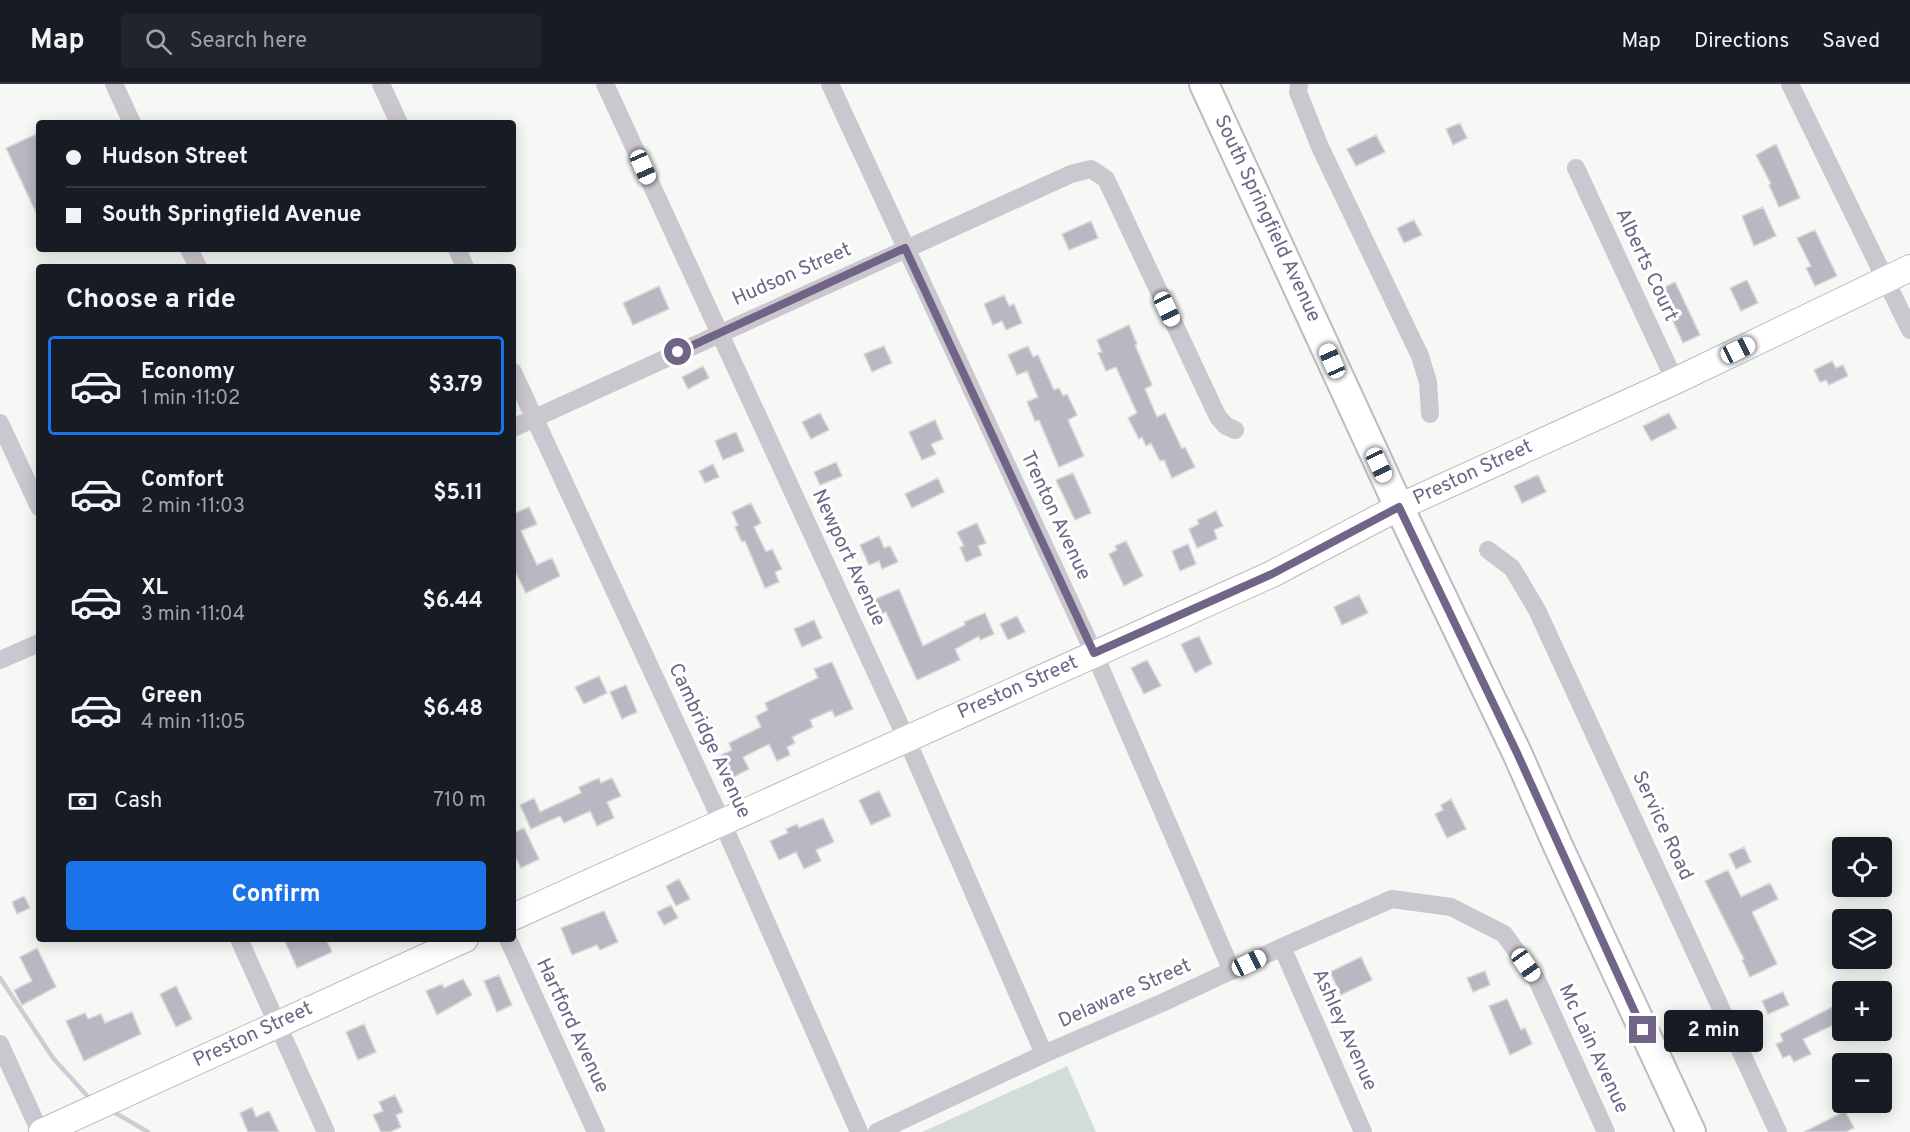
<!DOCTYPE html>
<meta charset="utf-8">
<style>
:root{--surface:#171b24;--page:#20242c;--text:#f1f3f6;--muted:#9ea1a6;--line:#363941;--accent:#1a73e8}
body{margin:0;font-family:Overpass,sans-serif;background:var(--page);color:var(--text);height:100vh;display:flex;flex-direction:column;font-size:22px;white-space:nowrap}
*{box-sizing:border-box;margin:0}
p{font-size:20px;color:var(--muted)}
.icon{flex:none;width:33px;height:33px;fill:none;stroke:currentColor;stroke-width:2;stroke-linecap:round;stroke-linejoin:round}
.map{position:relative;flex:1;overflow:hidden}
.panel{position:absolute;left:36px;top:180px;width:480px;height:678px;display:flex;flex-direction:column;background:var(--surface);border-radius:6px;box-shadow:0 3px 15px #0003}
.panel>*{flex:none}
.hud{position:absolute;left:36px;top:36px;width:480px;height:132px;border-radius:6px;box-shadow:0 3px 15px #0003;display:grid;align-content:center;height:132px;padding:0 30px;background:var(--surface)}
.buttons{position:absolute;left:1832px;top:753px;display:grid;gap:12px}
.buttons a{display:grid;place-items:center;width:60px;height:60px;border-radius:6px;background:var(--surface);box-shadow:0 3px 15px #0003;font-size:30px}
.end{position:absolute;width:27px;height:27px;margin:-14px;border:8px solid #706587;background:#fff;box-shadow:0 0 0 3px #fff}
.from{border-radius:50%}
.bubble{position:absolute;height:42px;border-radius:6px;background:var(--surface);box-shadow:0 3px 15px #0003;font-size:20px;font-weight:700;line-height:42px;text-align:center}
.car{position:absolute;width:18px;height:36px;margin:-18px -9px;border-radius:8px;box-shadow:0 0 4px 2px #0007;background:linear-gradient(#fff 24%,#345 0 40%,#fff 0 76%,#345 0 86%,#fff 0)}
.hud b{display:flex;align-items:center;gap:21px;height:57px;font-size:22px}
.hud b+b{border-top:2px solid var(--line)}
.hud i{width:15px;height:15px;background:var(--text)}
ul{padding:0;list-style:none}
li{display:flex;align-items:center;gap:18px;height:99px;margin:0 12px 9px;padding:0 18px;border:3px solid transparent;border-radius:6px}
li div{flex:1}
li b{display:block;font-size:22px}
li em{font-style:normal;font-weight:700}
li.selected{border-color:var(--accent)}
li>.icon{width:54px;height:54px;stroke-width:1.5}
h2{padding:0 30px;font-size:27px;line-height:72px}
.pay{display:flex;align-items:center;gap:15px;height:66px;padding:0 30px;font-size:22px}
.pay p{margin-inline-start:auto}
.primary-button{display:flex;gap:12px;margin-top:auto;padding:12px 30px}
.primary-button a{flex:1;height:69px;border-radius:6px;background:var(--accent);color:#fff;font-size:24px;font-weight:700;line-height:69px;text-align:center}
header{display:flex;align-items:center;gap:36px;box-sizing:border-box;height:84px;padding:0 30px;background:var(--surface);border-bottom:2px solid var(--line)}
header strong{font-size:28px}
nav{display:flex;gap:33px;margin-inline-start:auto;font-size:21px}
.search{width:420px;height:54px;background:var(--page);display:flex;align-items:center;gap:15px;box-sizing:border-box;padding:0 21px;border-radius:6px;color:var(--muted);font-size:22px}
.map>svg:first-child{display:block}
.green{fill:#d3ddd8}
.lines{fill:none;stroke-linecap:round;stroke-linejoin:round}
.stream{stroke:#cfccd8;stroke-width:4.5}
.building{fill:#b9b7c2;stroke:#d7d9d7;stroke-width:1.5}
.secondary-casing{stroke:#bcb9c3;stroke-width:28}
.primary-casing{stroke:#bcbac2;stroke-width:32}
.street{stroke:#cac7ce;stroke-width:18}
.secondary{stroke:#fff;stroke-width:26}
.primary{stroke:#fff;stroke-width:28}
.route{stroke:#706587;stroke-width:8}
.labels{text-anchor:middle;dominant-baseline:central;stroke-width:6;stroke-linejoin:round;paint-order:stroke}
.street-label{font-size:20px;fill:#706587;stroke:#fff}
</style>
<header>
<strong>Map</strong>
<div class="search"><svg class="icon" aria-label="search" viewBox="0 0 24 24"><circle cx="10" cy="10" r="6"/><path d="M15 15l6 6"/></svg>Search here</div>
<nav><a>Map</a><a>Directions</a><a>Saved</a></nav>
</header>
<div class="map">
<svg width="1910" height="1048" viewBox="0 0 1910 1048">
<rect width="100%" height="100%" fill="#f5f8f5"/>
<!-- green -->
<path class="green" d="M1067,982L1096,1048H922Z"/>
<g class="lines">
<!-- stream -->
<path class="stream" d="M0,894L53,974L91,1016
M112,1027L148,1048"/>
</g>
<!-- building -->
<path class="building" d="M1460,39L1467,54L1453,61L1446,45Z
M39,49V135L6,64Z
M1376,51L1385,68L1356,82L1347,65Z
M1776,60L1800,114L1779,123L1769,101L1771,100L1756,71Z
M1763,123L1776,152L1754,162L1742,132Z
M1414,136L1422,151L1404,159L1397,144Z
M1091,137L1098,154L1069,166L1062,150Z
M1815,146L1837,192L1815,202L1806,184L1811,182L1797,154Z
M1747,196L1758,219L1741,227L1730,204Z
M1675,198L1700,251L1683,259L1659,206Z
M659,202L669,225L633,241L623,219Z
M1004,211L1009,222L1014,220L1022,239L1006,246L1002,237L993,241L984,220Z
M1129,241L1137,260L1135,261L1152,301L1145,305L1157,333L1165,329L1182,365L1185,363L1195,383L1172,394L1164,376L1160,377L1151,359L1146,362L1142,353L1139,355L1128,334L1137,329L1116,283L1106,287L1098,269L1102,268L1097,256Z
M884,262L892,279L872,288L864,270Z
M1028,262L1033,273L1038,271L1054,306L1059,304L1063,312L1067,310L1077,331L1068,336L1084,372L1059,383L1039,336L1035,337L1027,318L1038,313L1027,287L1017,291L1008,271Z
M1832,277L1836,284L1843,281L1848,292L1829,301L1826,296L1820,298L1814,286Z
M703,282L709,294L688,305L682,293Z
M820,329L829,346L811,355L802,338Z
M1669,329L1677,344L1651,357L1643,342Z
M935,336L943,355L931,360L936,370L922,376L909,348Z
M736,348L744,367L723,376L715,357Z
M836,378L842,392L820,401L814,388Z
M713,380L719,393L705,399L699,387Z
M1073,389L1091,429L1075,436L1056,396Z
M1538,391L1546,408L1522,419L1514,402Z
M938,394L944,408L912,424L905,410Z
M751,419L761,439L754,443L766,468L772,465L782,485L775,488L779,498L765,504L745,457L742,458L735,443L738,441L732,428Z
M529,423L537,440L521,447L537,481L552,474L560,492L526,509L513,483V430Z
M1216,427L1223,442L1214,446L1217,455L1197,464L1189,445L1199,440L1197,436Z
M977,439L986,459L978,462L982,471L966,478L960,463L964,462L957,448Z
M879,452L884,464L890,462L898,478L882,485L879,477L869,481L860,461Z
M1126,457L1143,492L1124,502L1109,470L1117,466L1115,462Z
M1188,460L1196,480L1180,487L1172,467Z
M899,505L923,562L965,541L964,538L985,529L994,550L980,556L979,552L955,565L960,576L917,596L886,528L879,531L873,516Z
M1359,511L1368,529L1342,541L1334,523Z
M1017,532L1025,548L1008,556L1000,540Z
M814,536L822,554L802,563L794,545Z
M1199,552L1212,580L1195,589L1181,560Z
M1147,576L1161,602L1144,610L1131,584Z
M832,578L853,625L835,633L832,626L810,636L813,643L792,653L795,659L787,663L790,671L777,677L769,660L743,673L749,685L732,694L721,671L732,666L729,659L761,643L756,632L768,626L765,619L818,594L814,585Z
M599,592L607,609L584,620L575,603Z
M626,601L637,628L622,635L610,608Z
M599,694L601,699L612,694L621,712L607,718L614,734L597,742L590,727L564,739L560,732L531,745L520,721L534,714L540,728L581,709L579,703Z
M879,707L891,732L871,741L859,716Z
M1451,715L1466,745L1447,754L1435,730L1443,726L1441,721Z
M823,734L834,758L816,766L821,777L804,785L796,768L779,776L770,757L788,749L786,745L797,740L799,744Z
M524,744L539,775L521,784L513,768V749Z
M1744,763L1751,778L1736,785L1729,770Z
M1728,786L1741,813L1770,799L1778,815L1752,828L1777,880L1750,893L1742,876L1744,875L1705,797Z
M679,795L690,815L676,822L666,802Z
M24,812L30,824L17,830L12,818Z
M671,821L678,834L664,841L657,828Z
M604,827L618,858L600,866L597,861L572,871L561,844Z
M284,855H326L332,868L297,884Z
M37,864L56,903L22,921L14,906L32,897L20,873Z
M1361,873L1372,896L1341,911L1330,888Z
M1485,887L1490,901L1473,908L1467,894Z
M499,891L512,921L497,928L484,897Z
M463,895L472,911L437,931L426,907L442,900L444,904Z
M176,902L192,935L176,943L160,910Z
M1783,908L1789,921L1768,930L1762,917Z
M1507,915L1521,946L1525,944L1532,960L1510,971L1489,922Z
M1838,920L1842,928V937L1803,955L1811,970L1794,978L1790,971L1783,974L1776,960L1783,957L1780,950Z
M132,928L141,950L84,977L66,937L85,929L88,935L101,930L105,939Z
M364,940L376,968L358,976L346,948Z
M395,1011L403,1028L396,1031L401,1043L390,1048H381L373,1031L383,1027L379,1018Z
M252,1023L256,1033L269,1027L279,1048H248L240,1029Z
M1845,1027L1854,1044L1846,1048H1804Z"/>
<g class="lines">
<defs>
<path id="secondary" d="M513,833L1272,490L1399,423L1675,297L1910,184
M42,1048L465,855"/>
<path id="primary" d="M1204,0L1399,423L1517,669L1558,762L1691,1048"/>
</defs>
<!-- secondary casing -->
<use href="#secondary" class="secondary-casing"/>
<!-- primary casing -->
<use href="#primary" class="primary-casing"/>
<!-- street -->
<path class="street" d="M114,0L132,39
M381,0L399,39
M605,0L906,654L1044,970
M830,0L1094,569L1232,887
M1299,0L1298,8L1320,63L1420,272L1428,298L1430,330
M1790,0L1910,246
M1576,84L1675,297
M189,165L198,183
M457,165L465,183
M513,288L722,738L859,1048
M0,339L39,423
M513,344L1071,90L1091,85L1106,95L1218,333L1226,342L1235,346
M1488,466L1512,484L1537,526L1778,1048
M0,576L39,559
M239,855L326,1048
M508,855L596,1048
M1282,863L1363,1048
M0,960L40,1048
M877,1048L1044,970L1164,918L1282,863L1392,815L1451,823L1504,850L1537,896L1606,1048"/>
<!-- secondary -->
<use href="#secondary" class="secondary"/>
<!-- primary -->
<use href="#primary" class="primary"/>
</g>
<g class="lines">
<!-- route -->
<path class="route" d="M678,268L905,164L1094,569L1272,490L1399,423L1517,669L1643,946"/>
</g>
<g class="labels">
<!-- street labels -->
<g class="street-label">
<text transform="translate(1267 135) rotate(65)">South Springfield Avenue</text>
<text transform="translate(1646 181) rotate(65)">Alberts Court</text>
<text transform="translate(792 191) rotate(-24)">Hudson Street</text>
<text transform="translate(1473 389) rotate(-25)">Preston Street</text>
<text transform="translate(1055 432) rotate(65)">Trenton Avenue</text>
<text transform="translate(848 474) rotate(65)">Newport Avenue</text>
<text transform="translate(1018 604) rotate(-24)">Preston Street</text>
<text transform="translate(709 657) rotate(65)">Cambridge Avenue</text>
<text transform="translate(1662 742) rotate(65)">Service Road</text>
<text transform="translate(1125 910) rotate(-24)">Delaware Street</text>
<text transform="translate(572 942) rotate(65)">Hartford Avenue</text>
<text transform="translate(1344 946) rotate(66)">Ashley Avenue</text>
<text transform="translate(253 951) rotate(-25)">Preston Street</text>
<text transform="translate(1593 965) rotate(65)">Mc Lain Avenue</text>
</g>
</g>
</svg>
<div class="buttons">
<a><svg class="icon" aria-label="locate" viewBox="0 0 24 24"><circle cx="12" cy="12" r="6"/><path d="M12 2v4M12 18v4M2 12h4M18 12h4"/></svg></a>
<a><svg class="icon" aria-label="layers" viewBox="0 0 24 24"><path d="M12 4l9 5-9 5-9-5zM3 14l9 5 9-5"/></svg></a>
<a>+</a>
<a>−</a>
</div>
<i class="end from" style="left:678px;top:268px"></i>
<i class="end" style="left:1643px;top:946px"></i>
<div class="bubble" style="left:1664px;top:926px;width:99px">2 min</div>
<i class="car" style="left:643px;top:83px;rotate:156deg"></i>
<i class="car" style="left:1167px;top:225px;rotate:155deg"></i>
<i class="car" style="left:1738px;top:266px;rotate:64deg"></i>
<i class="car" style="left:1332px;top:277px;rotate:336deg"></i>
<i class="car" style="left:1379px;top:381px;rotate:155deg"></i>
<i class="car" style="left:1249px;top:879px;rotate:64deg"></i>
<i class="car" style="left:1526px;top:881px;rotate:145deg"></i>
<div class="hud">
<b><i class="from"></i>Hudson Street</b>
<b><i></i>South Springfield Avenue</b>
</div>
<section class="panel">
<h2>Choose a ride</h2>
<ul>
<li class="selected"><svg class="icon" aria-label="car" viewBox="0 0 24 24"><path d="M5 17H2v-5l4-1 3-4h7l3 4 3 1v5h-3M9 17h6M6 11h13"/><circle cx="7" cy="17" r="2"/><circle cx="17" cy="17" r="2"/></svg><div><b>Economy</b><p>1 min · 11:02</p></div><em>$3.79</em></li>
<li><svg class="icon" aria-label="car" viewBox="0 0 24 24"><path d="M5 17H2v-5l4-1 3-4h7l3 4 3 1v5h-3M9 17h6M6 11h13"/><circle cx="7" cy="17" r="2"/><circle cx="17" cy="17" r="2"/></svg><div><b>Comfort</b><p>2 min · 11:03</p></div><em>$5.11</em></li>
<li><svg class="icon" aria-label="car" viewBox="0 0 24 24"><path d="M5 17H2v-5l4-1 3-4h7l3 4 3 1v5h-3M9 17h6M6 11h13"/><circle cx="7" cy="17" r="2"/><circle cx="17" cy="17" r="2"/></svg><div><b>XL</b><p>3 min · 11:04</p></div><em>$6.44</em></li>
<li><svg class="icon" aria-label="car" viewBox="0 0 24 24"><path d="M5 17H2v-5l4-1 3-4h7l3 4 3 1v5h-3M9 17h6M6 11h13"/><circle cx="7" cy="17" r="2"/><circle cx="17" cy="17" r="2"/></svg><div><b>Green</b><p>4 min · 11:05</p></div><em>$6.48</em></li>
</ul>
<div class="pay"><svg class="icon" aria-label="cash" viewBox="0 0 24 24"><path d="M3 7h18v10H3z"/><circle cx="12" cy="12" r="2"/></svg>Cash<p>710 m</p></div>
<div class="primary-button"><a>Confirm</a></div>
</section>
</div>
